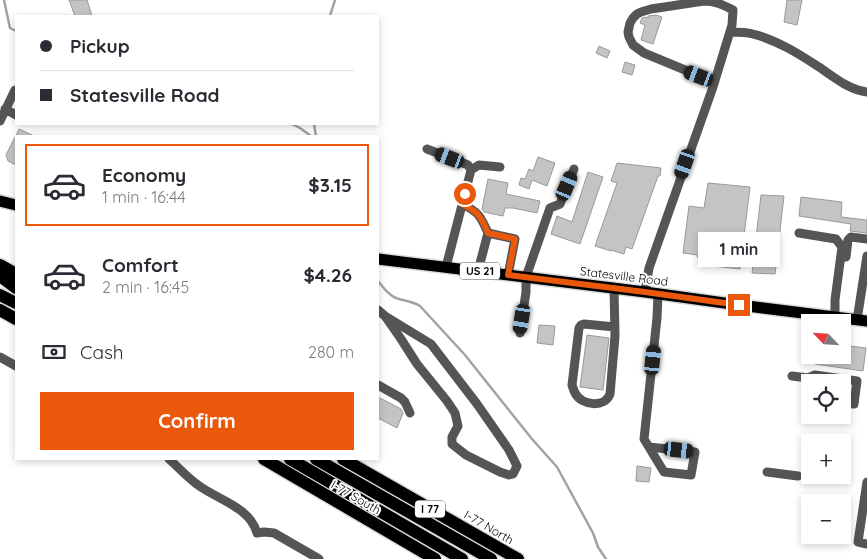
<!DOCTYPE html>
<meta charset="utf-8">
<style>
:root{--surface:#fff;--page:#f2f2f3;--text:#2b2b33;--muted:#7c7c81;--line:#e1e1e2;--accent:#ea580c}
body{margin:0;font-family:Quicksand,sans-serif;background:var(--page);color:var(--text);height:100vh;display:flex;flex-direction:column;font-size:19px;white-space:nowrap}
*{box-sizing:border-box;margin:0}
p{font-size:16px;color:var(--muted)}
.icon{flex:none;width:28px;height:28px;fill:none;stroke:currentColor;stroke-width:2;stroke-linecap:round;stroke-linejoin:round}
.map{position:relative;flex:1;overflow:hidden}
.panel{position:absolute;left:15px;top:135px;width:364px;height:325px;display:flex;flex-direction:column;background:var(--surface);border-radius:0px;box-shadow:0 2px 8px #0003}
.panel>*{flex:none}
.hud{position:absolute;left:15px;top:15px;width:364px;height:110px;border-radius:0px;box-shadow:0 2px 8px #0003;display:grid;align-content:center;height:110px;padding:0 25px;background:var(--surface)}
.needle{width:32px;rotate:295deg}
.controls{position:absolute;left:801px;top:314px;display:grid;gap:10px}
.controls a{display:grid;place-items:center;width:50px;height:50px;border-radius:0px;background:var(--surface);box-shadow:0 2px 8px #0003;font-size:25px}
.end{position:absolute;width:22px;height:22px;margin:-11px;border:6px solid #ea580c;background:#fff;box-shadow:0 0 0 2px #fff}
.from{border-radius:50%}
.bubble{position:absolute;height:35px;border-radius:0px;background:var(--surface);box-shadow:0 2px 8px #0003;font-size:16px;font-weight:700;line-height:35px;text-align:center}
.car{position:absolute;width:15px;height:30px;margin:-15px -8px;border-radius:6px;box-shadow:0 0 4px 1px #0007;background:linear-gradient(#222 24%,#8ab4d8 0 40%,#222 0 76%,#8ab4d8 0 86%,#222 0)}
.hud b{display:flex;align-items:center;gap:18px;height:48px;font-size:19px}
.hud b+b{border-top:1px solid var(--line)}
.hud i{width:12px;height:12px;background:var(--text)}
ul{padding:9px 0 0;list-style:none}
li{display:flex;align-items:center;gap:15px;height:82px;margin:0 10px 8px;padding:0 15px;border:2px solid transparent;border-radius:0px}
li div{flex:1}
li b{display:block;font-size:19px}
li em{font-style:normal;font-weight:700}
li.active{border-color:var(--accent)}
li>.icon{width:45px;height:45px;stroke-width:1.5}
.pay{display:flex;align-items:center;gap:12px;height:55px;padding:0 25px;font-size:19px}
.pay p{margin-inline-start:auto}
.button{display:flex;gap:10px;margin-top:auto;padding:10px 25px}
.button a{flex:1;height:58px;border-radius:0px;background:var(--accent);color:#fff;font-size:20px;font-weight:700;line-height:58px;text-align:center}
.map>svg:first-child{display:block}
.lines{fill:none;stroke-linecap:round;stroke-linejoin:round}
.stream{stroke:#a3a3a3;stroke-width:2.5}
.building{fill:#c4c4c4;stroke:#999}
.major-casing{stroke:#dbdbdb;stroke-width:14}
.highway-casing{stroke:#dbdbdb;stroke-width:15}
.minor{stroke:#555;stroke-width:9}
.major{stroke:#000;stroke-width:11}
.highway{stroke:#000;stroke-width:12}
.route{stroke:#ea580c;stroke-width:6}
.labels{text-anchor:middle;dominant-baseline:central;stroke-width:4;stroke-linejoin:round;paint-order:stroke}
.shield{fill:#fff;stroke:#4c4c4c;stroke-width:1}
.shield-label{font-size:11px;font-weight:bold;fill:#000}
.street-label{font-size:12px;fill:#000;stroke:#fff}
</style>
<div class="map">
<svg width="867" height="559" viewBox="0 0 867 559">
<rect width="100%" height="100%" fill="#fff"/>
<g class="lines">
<!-- stream -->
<path class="stream" d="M4,0L10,28L16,31
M330,16L335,0
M292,124L300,128L311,136
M314,124L316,136
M378,281C383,287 388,295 396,298C404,301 412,301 420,306L465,355L532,439L557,467L593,533L598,547L606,559"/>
</g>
<!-- building -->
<path class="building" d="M69,0H87L92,16H75Z
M787,0H802L797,25L784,22Z
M656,15L662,17L653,44L641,40L645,25L640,23L642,18L645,17L648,18V16Z
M599,46L610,51L607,58L596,53Z
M625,62L635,65L632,75L622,72Z
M19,129L34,136H16V165L8,161L6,155Z
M538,157L555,163L547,186L532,180L529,189L519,185L521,178L525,179L529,169L533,171Z
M617,163L661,168L660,176H658L632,249L626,247L624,254L611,250V251L595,246L617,183L611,181Z
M588,172L603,177L580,244L551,234L557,216L572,222Z
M488,179L508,183L506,194L540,201L537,213L513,208H505L503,216L484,212L482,209Z
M708,183L750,187L740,269L712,266L713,259L697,257L698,255L683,253L689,206L704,208Z
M761,195L784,196L775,274L752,273Z
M801,197L842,202L841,217L867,220V233L850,231L851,224L799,216Z
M539,325L555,326L553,345L537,343Z
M587,335L609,338L603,390L580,387Z
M842,345L866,348L863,371L815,364L816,355H842Z
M378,397L401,409L403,413L397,428L378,418Z
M637,466L651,468L649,482L636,481Z"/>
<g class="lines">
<defs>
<path id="major" d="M0,201L16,205
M378,259L645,292L739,305L867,321"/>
<path id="highway" d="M0,265L16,274
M0,276L16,288
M0,295L16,303
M0,310L16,319
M264,459L435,559
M290,459L462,559
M316,459L491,559
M343,459L518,559"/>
</defs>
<!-- major casing -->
<use href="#major" class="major-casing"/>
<!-- highway casing -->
<use href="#highway" class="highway-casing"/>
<!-- minor -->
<path class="minor" d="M730,32C738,32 746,32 753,34C777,40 799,54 819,67C834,77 849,90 867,92
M5,109L16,115
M0,121L15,90H16
M427,149L468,165L471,170L446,267
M471,170L479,165L500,167
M462,204C479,212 481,217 488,233
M799,233L836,239L842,247L835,300V318
M846,257L848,240L851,237L867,239
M478,271L488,233L515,239L508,275
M614,288L615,336L610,394C605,408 582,406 575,393C574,391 573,388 572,385L579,328L581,325L584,324L615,327
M645,292L649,268L713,87L732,25L733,10C723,5 715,1 704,1L651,9L641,12L637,14L633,18L630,23L628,32L629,37L633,45L644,53L714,82
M378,310L385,316L401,339L417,364L447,401L455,413L458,426L452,437V444L466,455L500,472L509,475L513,474L517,466L509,450L477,404L431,344L385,316
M857,320L867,256
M520,333L526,292V277L550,208L560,204L574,169
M0,357L16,366
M792,376L808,378L815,375L857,381L854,404L842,403
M808,378L806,399H810
M378,385L401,398L405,402L410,413
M649,447L695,452L691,475L664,472L644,439L657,318L658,294
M169,459C179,468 188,478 198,485C218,500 250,507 257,533L264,532L274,533L319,559
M767,472L798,476
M867,482L858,542L867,544"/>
<!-- major -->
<use href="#major" class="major"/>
<!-- highway -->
<use href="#highway" class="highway"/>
</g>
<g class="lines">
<!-- route -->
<path class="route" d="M465,194L462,204C479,212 481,217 488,233L515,239L508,275L645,292L739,305"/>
</g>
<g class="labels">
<!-- shield labels -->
<g class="shield">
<rect x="460" y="262.5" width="40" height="17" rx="4"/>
<rect x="415" y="500.5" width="30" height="17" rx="4"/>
</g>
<g class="shield-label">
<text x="480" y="271">US 21</text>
<text x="430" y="509">I 77</text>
</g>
<!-- street labels -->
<g class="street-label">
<text transform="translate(624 276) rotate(7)">Statesville Road</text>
<text transform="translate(356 497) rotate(30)">I-77 South</text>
<text transform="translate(489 527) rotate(30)">I-77 North</text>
</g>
</g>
</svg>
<div class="controls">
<a><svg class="needle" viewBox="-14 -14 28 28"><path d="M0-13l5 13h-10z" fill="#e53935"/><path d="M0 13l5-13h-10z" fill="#7c7c81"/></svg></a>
<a><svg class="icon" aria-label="locate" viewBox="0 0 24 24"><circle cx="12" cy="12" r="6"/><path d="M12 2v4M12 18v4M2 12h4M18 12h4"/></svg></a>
<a>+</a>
<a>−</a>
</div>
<i class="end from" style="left:465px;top:194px"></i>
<i class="end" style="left:739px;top:305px"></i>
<div class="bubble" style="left:698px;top:232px;width:82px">1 min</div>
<i class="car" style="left:699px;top:76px;rotate:291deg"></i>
<i class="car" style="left:450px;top:158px;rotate:291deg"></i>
<i class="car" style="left:685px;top:164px;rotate:199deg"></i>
<i class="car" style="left:567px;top:186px;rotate:23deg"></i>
<i class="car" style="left:522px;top:319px;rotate:189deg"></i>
<i class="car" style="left:653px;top:360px;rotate:6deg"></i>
<i class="car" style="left:679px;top:450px;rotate:96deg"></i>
<div class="hud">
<b><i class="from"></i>Pickup</b>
<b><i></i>Statesville Road</b>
</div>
<section class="panel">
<ul>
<li class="active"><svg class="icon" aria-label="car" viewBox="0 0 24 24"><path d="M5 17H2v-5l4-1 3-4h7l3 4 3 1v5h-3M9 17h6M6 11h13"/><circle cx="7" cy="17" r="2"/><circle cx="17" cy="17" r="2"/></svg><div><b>Economy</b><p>1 min · 16:44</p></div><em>$3.15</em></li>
<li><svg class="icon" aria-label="car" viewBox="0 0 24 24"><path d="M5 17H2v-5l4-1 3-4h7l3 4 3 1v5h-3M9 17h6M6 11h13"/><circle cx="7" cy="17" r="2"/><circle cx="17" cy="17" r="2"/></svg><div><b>Comfort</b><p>2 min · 16:45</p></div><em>$4.26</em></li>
</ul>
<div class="pay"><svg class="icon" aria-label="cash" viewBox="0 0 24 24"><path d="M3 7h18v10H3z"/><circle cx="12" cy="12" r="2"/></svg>Cash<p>280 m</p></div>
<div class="button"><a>Confirm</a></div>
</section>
</div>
